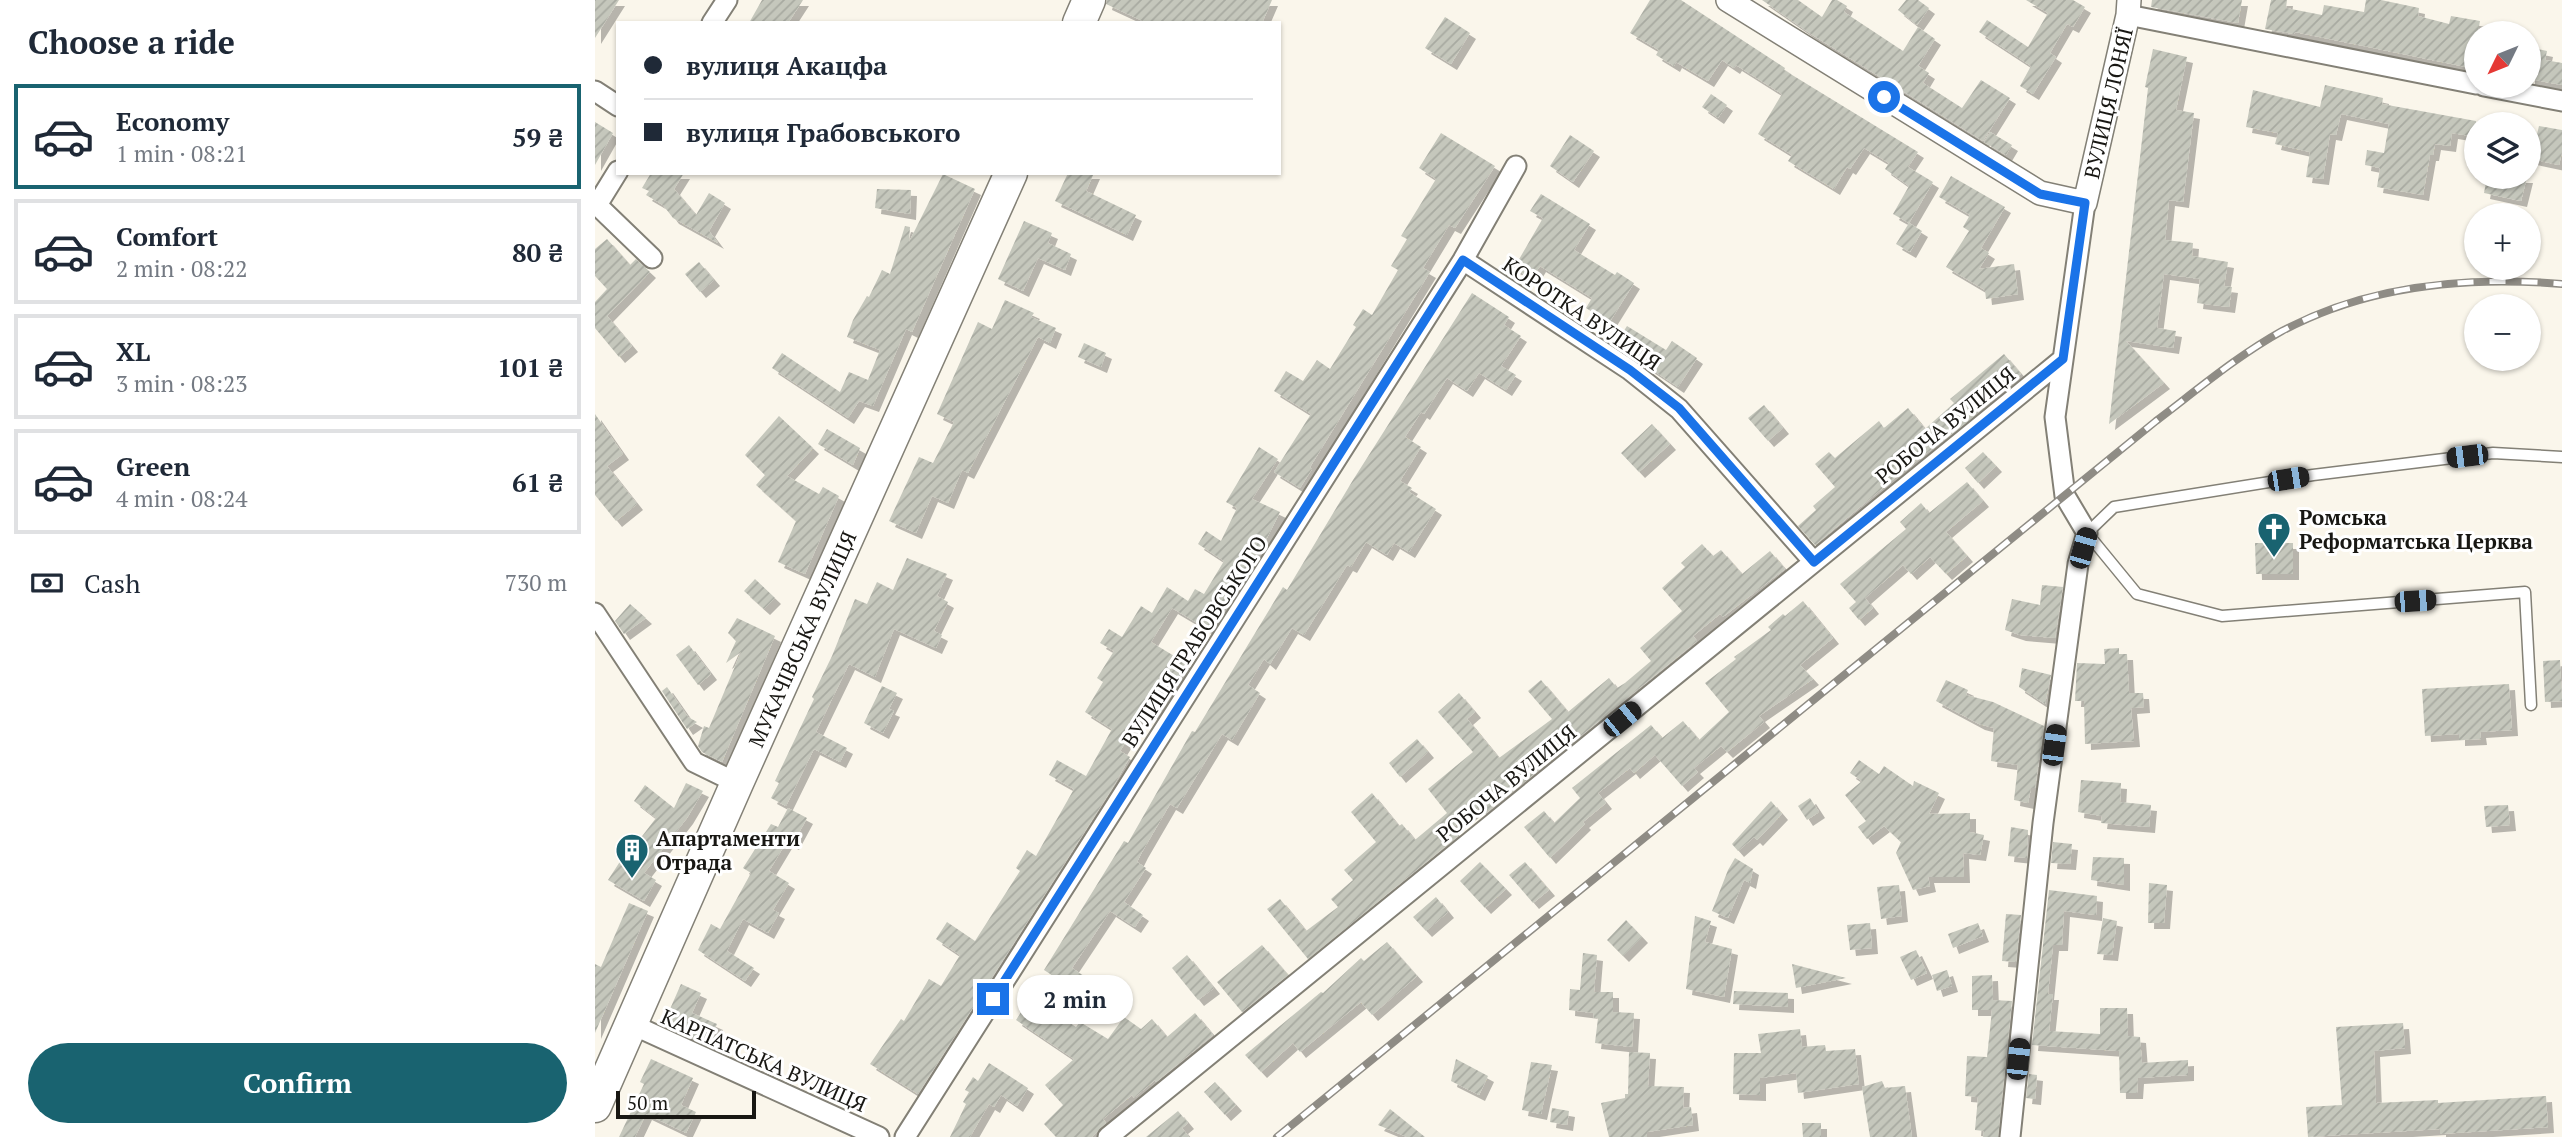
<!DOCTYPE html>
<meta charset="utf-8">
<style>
:root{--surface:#fff;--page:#f2f2f3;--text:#1f2937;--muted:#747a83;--line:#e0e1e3;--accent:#196370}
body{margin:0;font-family:"PT Serif",serif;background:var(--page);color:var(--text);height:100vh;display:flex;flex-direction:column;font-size:26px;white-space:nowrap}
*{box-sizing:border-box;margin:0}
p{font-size:23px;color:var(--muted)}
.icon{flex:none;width:38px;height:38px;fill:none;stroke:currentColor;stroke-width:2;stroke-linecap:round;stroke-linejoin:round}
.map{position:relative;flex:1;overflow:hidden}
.panel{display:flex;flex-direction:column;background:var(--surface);width:595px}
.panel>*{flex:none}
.banner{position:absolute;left:21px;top:21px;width:665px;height:154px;border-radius:0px;box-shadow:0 2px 5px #0004;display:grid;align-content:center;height:154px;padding:0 28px;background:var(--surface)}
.needle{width:46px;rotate:227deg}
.buttons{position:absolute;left:1869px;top:21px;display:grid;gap:14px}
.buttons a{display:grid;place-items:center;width:77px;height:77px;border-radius:50%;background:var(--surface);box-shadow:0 2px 5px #0004;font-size:35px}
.scale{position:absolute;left:21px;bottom:18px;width:140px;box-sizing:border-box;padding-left:7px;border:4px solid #181713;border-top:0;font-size:19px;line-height:24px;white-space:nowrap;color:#181713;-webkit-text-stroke:5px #fff;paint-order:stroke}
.end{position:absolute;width:32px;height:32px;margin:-16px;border:9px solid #1a73e8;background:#fff;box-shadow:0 0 0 4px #fff}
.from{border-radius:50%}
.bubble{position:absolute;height:49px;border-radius:24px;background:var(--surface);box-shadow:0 2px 5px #0004;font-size:23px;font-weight:600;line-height:49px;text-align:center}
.car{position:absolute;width:21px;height:42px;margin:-21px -10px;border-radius:9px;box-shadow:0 0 5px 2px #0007;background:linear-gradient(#222 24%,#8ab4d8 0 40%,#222 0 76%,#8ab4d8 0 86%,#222 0)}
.banner b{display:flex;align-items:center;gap:24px;height:66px;font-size:26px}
.banner b+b{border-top:2px solid var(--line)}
.banner i{width:18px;height:18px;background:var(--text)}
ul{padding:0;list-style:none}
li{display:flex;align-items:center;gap:21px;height:105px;margin:0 14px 10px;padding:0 14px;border:4px solid var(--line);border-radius:0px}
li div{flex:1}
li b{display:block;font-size:26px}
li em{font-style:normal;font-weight:600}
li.selected{border-color:var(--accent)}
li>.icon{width:63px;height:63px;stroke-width:1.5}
h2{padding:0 28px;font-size:32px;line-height:84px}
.pay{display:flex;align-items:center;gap:18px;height:77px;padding:0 28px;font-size:26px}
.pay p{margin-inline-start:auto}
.cta{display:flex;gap:14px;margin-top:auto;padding:14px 28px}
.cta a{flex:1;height:80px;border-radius:42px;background:var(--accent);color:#fff;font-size:28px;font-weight:600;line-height:80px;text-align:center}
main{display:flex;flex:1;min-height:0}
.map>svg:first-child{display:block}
.building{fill:url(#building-hatch);filter:url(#shadow)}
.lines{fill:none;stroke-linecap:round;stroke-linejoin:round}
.service-casing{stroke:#838076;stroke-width:13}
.minor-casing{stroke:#838076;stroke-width:23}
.tertiary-casing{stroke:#838076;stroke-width:26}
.trunk-casing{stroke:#838076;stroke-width:35}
.service{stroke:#fff;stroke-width:10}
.minor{stroke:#fff;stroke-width:19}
.tertiary{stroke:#fff;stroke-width:23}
.trunk{stroke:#fff;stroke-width:32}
.rail-casing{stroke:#8f8c85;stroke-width:8}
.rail{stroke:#fff;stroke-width:5;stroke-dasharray:16;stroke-linecap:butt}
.route{stroke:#1a73e8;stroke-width:9}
.labels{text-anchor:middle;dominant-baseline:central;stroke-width:6;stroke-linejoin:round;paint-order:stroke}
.street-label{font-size:21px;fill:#181713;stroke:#fff}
.poi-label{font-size:21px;font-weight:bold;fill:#181713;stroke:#fff;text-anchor:start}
</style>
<main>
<section class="panel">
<h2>Choose a ride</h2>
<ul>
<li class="selected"><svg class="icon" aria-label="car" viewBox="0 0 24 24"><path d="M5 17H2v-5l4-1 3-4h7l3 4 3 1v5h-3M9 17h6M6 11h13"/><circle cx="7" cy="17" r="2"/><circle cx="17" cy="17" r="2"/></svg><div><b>Economy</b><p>1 min · 08:21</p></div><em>59 ₴</em></li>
<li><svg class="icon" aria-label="car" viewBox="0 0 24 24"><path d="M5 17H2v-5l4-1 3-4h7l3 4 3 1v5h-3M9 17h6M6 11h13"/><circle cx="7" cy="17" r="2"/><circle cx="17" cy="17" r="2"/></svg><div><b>Comfort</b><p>2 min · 08:22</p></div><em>80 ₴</em></li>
<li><svg class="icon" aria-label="car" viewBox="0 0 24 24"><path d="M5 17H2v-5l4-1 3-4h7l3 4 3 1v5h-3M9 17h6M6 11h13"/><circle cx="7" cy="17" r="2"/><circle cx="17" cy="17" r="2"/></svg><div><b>XL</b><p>3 min · 08:23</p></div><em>101 ₴</em></li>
<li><svg class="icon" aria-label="car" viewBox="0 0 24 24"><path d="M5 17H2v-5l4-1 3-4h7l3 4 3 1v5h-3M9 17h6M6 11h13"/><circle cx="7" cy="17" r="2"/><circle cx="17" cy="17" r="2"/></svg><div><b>Green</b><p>4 min · 08:24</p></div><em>61 ₴</em></li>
</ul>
<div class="pay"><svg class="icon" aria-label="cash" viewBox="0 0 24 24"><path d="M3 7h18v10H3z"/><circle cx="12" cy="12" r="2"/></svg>Cash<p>730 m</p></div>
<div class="cta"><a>Confirm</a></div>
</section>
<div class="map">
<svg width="1967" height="1137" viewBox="0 0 1967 1137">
<defs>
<pattern id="building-hatch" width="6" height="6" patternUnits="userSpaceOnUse" patternTransform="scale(1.75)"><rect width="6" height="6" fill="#c5c7bc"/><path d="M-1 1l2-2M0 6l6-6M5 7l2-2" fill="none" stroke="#a8aaa1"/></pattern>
<filter id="shadow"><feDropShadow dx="6" dy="6" stdDeviation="0" flood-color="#0004"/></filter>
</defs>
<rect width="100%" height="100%" fill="#faf6eb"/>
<!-- building -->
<path class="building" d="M0,0H24L0,38Z
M167,0H208L193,23H154Z
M512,0H677L667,23H552L511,4Z
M1055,0H1086L1190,68L1189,70L1323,152L1313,167L1338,182L1314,223L1298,214L1314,186L1290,169L1294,163L1269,148L1255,169L1252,167L1239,189L1193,161L1197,155L1163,134L1187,94L1141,65L1139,68L1127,60L1113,81L1081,62L1079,66L1061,55L1064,50L1035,33Z
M1167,0H1203L1227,17L1237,0H1242L1252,6L1249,12L1308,51L1323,27L1340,39L1323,66L1334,73L1328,83L1367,108L1386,80L1415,98L1388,141L1216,34Z
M1311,0H1323L1334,8L1322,25L1303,10Z
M1431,0H1478L1490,7L1478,27L1472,24L1455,53L1461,57L1438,94L1425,86L1436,66L1384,32L1392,20L1433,47L1453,13Z
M1557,0H1647L1643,23L1556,7Z
M1676,0H1692L1691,8L1727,15L1729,5L1769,12L1771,0H1786L1824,8L1823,16L1854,24L1856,16L1885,21L1876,68L1700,32L1699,34L1670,29Z
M850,17L875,33L856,64L830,48Z
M1934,47L1952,51L1950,60L1967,63V85L1934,79Z
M1558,49L1592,57L1581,110L1599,113L1588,202L1574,200L1570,240L1598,243L1597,256L1633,262L1629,286L1637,287L1634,307L1602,303L1605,279L1569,274L1562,328L1581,331L1578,348L1531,341L1569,383L1514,424L1553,88L1550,87Z
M1730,85L1788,98L1787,104L1881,121V137L1857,133L1855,146L1840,144L1838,155H1835L1828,195L1782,187L1785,168L1770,165L1772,150L1789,153L1794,124L1746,114L1741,135L1735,134L1728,179L1711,177L1715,152L1680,144L1683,133L1651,127L1658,90L1725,107Z
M1116,94L1132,105L1123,118L1107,107Z
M0,122L18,133L0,165Z
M1944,126L1967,130V152L1964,165L1936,159Z
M1395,132L1417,145L1411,155L1389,142Z
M846,133L900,166L860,228L854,225L828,268L835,272L715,467L717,469L705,488L679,472L716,414L679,391L691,371L708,381L722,360L735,369L761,327L758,325L768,309L777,315L803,270L796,266L812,239L806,236L841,179L824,168Z
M975,135L999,151L978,182L955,166Z
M56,173H89L79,189L101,215L114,193L130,203L114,231L123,243L78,218L68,205L51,195L54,191L47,188Z
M473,173H499L491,191L541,215L532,235L460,201Z
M348,174L380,189L317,332L311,329L278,406L264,401L253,418L177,368L187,353L245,392L254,372L273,380L285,350L252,337L258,320L272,296L274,297L287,270L295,274L310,226L315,227L314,242Z
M1356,176L1410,207L1386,248L1394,253L1384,269L1419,264L1423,294L1391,299L1390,290L1351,267L1374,231L1368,227L1375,215L1344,197Z
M1892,177H1932L1926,201L1889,193Z
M282,189L316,190L315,214L280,208Z
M946,194L995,224L979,250L1020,275L1022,272L1039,283L1014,323L991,308L997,298L945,266L937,279L919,268L948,218L935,211Z
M429,221L457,233L453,243L476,254L470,270L443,258L428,291L403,279Z
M1314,223L1327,231L1315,252L1301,244Z
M12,239L35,265L41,259L55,272L12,316L37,346L24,357L0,328V302L12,289L0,276V249Z
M104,262L119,280L105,292L90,274Z
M877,293L914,317L909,325L926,336L906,366L921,375L911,390L884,373L872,391L852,378L829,414L826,412L810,437L826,447L805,481L817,488L814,492L841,509L814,552L799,543L792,555L771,542L756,567L752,565L709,635L697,628L675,664L669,659L653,685L665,693L637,740L627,734L582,808L575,804L547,852L542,862L551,868L529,902L548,915L540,927L515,911L477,968L501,984L492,998L449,970L529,841L533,843L597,731L600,732L688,587L692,590L758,480Z
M410,300L439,313L436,317L461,328L455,343L443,337L373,473L367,470L353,503L337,496L321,533L294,521L324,457L338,463L359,422L342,414L383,322L397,329Z
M1032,326L1071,350L1077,341L1102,358L1083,387L1020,345Z
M489,343L511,353L506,367L483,357Z
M1409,354L1426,374L1371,423L1308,471L1220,545L1203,526L1221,510L1218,506L1240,487L1220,464L1234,452L1240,458L1284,421L1289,428L1313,408L1330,429L1359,403L1355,399Z
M1169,405L1188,428L1173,441L1153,418Z
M0,414L28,454L12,466L42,504L21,521L0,495Z
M184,416L218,448L192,476L224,494L228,487L244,496L210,574L183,562L201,521L161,485L170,475L150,455Z
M1057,424L1075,444L1044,472L1026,453Z
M232,429L265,448L258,465L223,444Z
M664,447L683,459L657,499L685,512L669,544H668L614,630L577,608L556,642L594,665L562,716L551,710L525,751L535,757L518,787L323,1094L275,1064L306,1019L309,1021L334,979L346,986L365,955L341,939L352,922L380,941L425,871L421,868L432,850L441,856L479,789L454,775L462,760L491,776L517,729L490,712L508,682L502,678L519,651L505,643L514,629L527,637L546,606L557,613L572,587L593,601L600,589L609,594L629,561L603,544L611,531L626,541L642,508L631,502Z
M1388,452L1401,466L1383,483L1370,468Z
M1372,482L1388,501L1351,532L1372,556L1351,574L1335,557L1316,574L1308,565L1270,598L1278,608L1264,620L1254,608L1261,602L1245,584L1311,529L1305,522L1326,503L1334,513Z
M1660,543H1698V574H1661Z
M1107,544L1118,556L1126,550L1147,574L1175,551L1190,569L1128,617L1125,614L1098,636L1102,641L890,814L884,807L857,828L863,836L713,959L672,909L685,899L711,931L743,907L736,899L758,880L749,870L781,842L756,812L777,793L804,826L807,824L820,840L852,813L833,789L878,752L843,712L864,693L880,712L872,719L904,758L957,719L933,691L946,680L973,712L1014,678L1022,688L1030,683L1056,661L1045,648L1087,611L1067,588L1090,567L1086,563Z
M312,558L352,574L342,596L353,602L339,631L347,635L341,648L299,629L280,677L254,664L221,732L252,748L245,762L219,749L191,806L176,798L184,783L180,781L219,699L217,697L237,656L260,599L272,604L282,582L298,590Z
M160,579L180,598L169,609L149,591Z
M1447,585L1468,587L1460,638L1425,635L1410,630L1417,599L1445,605Z
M1208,601L1238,638L1205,665L1218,679L1164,716L1169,722L1132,752L1126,746L1099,768L1103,772L1087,786L1060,755L1039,773L1035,768L1003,793L1011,803L988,822L990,824L955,858L929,827L949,811L959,823L985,798L977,788L1056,725L1067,738L1088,721L1104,740L1134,712L1110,683L1141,659L1139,657L1176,630L1173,627L1188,614L1190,616Z
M35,604L51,618L29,634L20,621Z
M142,618L180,636L127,762L107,752L103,746L109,726L114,728L146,652L131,663L141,641L133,633Z
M94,645L116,674L103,685L81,655Z
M1524,648V654H1532L1534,693H1548L1549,707L1536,708L1539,741L1490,744L1489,701H1480L1482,663L1510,664L1509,649Z
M1965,660L1967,701L1950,702L1948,661Z
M1427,668L1456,675L1450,704L1424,687Z
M1351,680L1373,690L1371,695L1398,702L1449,726L1440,788H1436L1433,803L1419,800L1423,765L1396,761L1399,728L1384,724L1341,701Z
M1914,684L1917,730L1885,732L1886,739L1864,740V734L1830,736L1827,689Z
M287,686L302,693L294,709L299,711L288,733L269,723Z
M72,687L93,717L102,722L92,729L67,691Z
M822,739L833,752L805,777L794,763Z
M1264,760L1284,774L1289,766L1318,786L1319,781L1344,793L1334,814L1375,813V832L1389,835L1385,855L1368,853L1369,877H1333L1335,886L1318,890L1301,853L1306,842L1289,826L1272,839L1263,827L1271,821L1250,795L1267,781L1255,773Z
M1486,780L1526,783L1525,802L1556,805L1554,827L1506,823L1507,816L1483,812Z
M91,783L108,791L92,818L49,873L61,880L49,901L13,880L26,860L28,861L61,818L39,801L50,785L79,808Z
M1215,798L1224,812L1212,820L1203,806Z
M1176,801L1187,814L1162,840L1159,837L1143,851L1137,844Z
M1913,805L1915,825L1891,827L1889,806Z
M193,808L212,818L198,844L192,841L174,871L194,883L178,910L184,913L173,933L148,919L132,951L159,968L150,981L103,950L116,924L125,929L156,873L148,868L176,824L183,827Z
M1416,827L1433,830L1432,858L1413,856Z
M1458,842L1477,844L1475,864L1456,863Z
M1498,857L1529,858V885L1496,880Z
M1140,858L1158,869L1155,883L1149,880L1133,918L1117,911L1133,870Z
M885,862L911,889L890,908L865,881Z
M930,862L954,890L938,903L914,875Z
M1554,883L1572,885L1569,923H1553Z
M1304,885L1307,916L1286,919L1282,887Z
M1454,890L1502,896L1501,915L1469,911L1467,945H1458L1453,994H1458L1454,1031L1505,1034V1008H1532L1533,1036L1545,1037L1547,1063L1593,1060V1075L1543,1078L1542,1093H1525L1524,1051L1437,1045Z
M841,897L853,912L831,931L818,917Z
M34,903L53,911L0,1033V964L6,967Z
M1411,914L1426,915L1421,962L1407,961Z
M1100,916L1116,921L1110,942L1137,949L1129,997L1091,989Z
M1508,918L1522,921L1517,955L1502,954Z
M1031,920L1047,937L1028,956L1012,940Z
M1275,923L1277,948L1255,950L1252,925Z
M1383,923L1388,936L1358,948L1353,934Z
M792,942L822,976L777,1015L766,1002L705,1052L698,1043L666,1072L650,1055L726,992L728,993L766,958L769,961Z
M667,945L693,975L647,1012L622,982Z
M1321,950L1332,973L1316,980L1305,957Z
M988,953L1002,955L999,992H1018V1012L1039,1013L1037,1047L1000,1043L1003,1018H999L998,1013L974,1010L975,989L985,990Z
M592,955L619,988L603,1000L577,968Z
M1197,964L1251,978L1201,988Z
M1352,970L1357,986L1342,991L1337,975Z
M1397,975L1398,1000L1417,1001L1403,1137H1388L1389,1131L1380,1130L1383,1097L1370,1096L1372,1056L1392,1057L1397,1010H1377V976Z
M86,984L106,993L97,1013L122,1024L113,1046L68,1025Z
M1139,991L1193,993V1007L1138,1004Z
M436,997L481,1027L485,1022L513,1039L529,1017L546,1029L557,1019L572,1037L600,1013L618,1035L561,1082L560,1080L539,1098L537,1095L508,1119L511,1123L497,1137H461L449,1124L468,1105L450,1085L479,1059L421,1020Z
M1808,1023L1810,1048L1779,1051L1781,1103L1843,1100V1103L1951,1096L1953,1127L1845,1134V1129L1713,1137L1711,1107L1747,1105L1741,1027Z
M1205,1029L1207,1047L1230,1045L1231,1051L1260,1049L1264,1084L1203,1093L1201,1073L1165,1078V1095L1138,1094L1139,1053H1166L1163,1034Z
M1034,1052L1055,1053L1053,1086L1089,1087L1088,1108L1096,1107L1098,1125L1052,1132V1137H1014L1006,1103L1030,1098V1094H1033Z
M56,1059L98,1078L86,1105L101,1112L91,1133L51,1114L40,1137H24L49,1084L45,1082Z
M861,1059L893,1076L884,1095L856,1081Z
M936,1062L957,1065L946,1114L927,1110Z
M394,1063L433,1088L422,1106L406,1095L399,1107L394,1104L375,1137H355L371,1104L368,1102L374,1092L370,1090L378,1077L383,1081Z
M1434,1074L1442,1075L1440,1099L1431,1098Z
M1287,1081L1290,1088L1310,1086L1317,1137H1275L1267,1087Z
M620,1082L641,1105L630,1115L609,1092Z
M957,1108L974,1111L972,1125L955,1122Z
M795,1109L830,1137H812L783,1125Z
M583,1111L593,1123L587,1128L594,1137H551Z
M1207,1123H1226V1137H1208Z"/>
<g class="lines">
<defs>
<path id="service" d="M1936,705L1930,592L1627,616L1542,594L1492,533L1519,507L1718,475L1898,453L1967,457"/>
<path id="minor" d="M1533,15L1881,84
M117,23L132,0
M1889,86L1967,101
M0,91L23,106
M0,205H2L57,258
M2,205L23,171
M868,260L1035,370L1084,409L1219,562
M0,613L99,762L142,783
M36,1024L284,1137
M310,1137L868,260L921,166
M513,1137L1468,359
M1415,1137L1448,823L1483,564L1492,533L1470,496L1460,417L1490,203"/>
<path id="tertiary" d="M1133,0L1445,193L1490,203L1533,15L1534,0"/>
<path id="trunk" d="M484,23L494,0
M0,1106L142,783L416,173"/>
</defs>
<!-- service casing -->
<use href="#service" class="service-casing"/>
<!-- minor casing -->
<use href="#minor" class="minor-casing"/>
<!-- tertiary casing -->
<use href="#tertiary" class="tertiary-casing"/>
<!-- trunk casing -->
<use href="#trunk" class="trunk-casing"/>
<!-- service -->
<use href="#service" class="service"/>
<!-- minor -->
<use href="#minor" class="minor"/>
<!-- tertiary -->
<use href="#tertiary" class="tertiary"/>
<!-- trunk -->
<use href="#trunk" class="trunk"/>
<defs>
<path id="rail" d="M682,1137L1561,421C1602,390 1642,356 1687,331C1773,285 1872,276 1967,284"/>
</defs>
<!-- rail casing -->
<use href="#rail" class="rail-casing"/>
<!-- rail -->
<use href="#rail" class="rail"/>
</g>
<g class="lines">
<!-- route -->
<path class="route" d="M398,999L868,260L1035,370L1084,408L1219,562L1468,359L1490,203L1445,194L1289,97"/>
</g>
<!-- icons -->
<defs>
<symbol id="church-pin" viewBox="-11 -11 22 30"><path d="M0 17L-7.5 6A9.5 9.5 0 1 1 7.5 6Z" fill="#196370" stroke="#fff"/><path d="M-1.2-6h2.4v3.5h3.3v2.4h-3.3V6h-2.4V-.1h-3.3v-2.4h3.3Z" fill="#fff"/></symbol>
<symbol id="building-pin" viewBox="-11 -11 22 30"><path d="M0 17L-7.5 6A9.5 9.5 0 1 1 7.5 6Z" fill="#196370" stroke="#fff"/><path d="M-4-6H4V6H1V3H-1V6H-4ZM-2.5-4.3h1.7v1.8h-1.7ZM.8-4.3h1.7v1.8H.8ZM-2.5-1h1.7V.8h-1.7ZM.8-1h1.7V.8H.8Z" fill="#fff"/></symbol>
</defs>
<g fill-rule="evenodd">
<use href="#church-pin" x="1660" y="510" width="38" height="52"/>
<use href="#building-pin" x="18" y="831" width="38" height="52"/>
</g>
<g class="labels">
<!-- street labels -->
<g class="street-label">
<text transform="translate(1513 103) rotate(-77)">ВУЛИЦЯ ЛОНЯЇ</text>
<text transform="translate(987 313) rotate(34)">КОРОТКА ВУЛИЦЯ</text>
<text transform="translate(1350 425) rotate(-39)">РОБОЧА ВУЛИЦЯ</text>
<text transform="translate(207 639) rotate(-66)">МУКАЧІВСЬКА ВУЛИЦЯ</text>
<text transform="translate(599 641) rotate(-57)">ВУЛИЦЯ ГРАБОВСЬКОГО</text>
<text transform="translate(911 783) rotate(-39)">РОБОЧА ВУЛИЦЯ</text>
<text transform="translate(169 1060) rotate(24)">КАРПАТСЬКА ВУЛИЦЯ</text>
</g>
<!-- poi labels -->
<g class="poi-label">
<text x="1704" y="517">Ромська<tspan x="1704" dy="24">Реформатська Церква</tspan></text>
<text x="61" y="838">Апартаменти<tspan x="61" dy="24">Отрада</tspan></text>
</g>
</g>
</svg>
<div class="buttons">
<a><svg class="needle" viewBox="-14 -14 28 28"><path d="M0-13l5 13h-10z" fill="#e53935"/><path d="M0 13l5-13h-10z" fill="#747a83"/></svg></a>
<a><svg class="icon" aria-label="layers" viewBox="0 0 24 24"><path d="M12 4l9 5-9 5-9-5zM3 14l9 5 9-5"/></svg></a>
<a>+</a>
<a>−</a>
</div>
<div class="scale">50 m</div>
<i class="end from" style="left:1289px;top:97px"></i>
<i class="end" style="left:398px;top:999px"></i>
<div class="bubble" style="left:422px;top:975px;width:116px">2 min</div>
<i class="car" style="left:1872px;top:456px;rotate:263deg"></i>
<i class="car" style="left:1693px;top:479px;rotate:81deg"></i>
<i class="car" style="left:1488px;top:548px;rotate:16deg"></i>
<i class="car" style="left:1820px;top:601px;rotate:86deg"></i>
<i class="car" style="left:1027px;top:719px;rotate:51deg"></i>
<i class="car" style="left:1459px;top:745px;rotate:8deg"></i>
<i class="car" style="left:1423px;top:1059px;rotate:6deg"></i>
<div class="banner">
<b><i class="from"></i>вулиця Акацфа</b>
<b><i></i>вулиця Грабовського</b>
</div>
</div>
</main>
